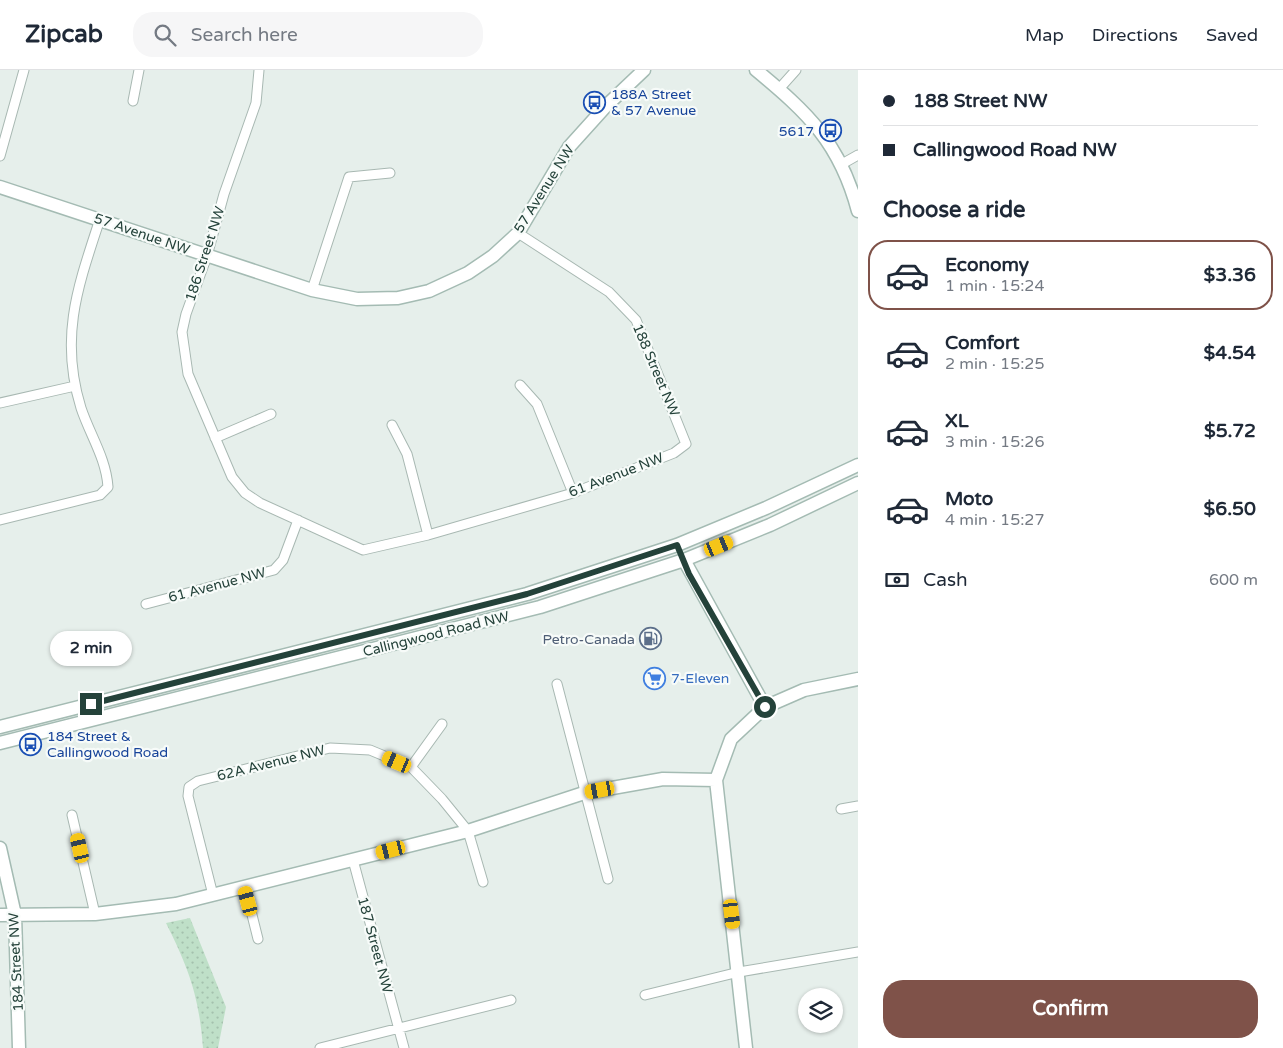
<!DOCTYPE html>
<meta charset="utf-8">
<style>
:root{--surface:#fff;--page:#f6f6f7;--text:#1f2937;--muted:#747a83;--line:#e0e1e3;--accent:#7f5249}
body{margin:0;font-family:"Varela Round",sans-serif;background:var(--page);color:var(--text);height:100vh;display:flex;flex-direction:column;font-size:19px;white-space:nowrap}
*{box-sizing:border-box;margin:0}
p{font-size:16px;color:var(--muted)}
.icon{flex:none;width:28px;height:28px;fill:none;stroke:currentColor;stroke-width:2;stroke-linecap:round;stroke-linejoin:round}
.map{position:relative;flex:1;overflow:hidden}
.sheet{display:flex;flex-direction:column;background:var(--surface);width:425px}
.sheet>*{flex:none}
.top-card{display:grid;align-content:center;height:110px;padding:0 25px;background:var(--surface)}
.buttons{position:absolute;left:798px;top:918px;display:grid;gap:10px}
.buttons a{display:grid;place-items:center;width:45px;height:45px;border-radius:50%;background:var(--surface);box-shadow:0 1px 4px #0004;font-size:25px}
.end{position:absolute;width:22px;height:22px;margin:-11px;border:6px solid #24423a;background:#fff;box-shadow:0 0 0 2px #fff}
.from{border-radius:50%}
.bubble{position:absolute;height:35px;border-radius:18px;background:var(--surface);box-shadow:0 1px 4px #0004;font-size:16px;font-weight:700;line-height:35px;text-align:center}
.car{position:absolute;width:15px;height:30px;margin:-15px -8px;border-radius:6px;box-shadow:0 0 4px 1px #0007;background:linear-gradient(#f5c518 24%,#345 0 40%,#f5c518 0 76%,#345 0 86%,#f5c518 0)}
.top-card b{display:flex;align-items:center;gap:18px;height:48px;font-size:19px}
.top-card b+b{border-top:1px solid var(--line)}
.top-card i{width:12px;height:12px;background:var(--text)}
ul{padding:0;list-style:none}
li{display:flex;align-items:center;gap:15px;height:70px;margin:0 10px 8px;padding:0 15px;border:2px solid transparent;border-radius:20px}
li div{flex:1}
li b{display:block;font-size:19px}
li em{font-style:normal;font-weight:700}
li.on{border-color:var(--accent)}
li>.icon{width:45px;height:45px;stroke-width:1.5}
h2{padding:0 25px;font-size:22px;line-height:60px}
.pay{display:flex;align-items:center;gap:12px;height:55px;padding:0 25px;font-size:19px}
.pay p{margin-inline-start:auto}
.cta{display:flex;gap:10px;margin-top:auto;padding:10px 25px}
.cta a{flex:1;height:58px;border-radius:20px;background:var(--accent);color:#fff;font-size:20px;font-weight:700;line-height:58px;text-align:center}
header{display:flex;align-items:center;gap:30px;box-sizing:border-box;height:70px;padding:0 25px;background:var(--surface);border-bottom:1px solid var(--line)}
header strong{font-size:24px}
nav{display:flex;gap:28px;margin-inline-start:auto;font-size:18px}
.search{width:350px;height:45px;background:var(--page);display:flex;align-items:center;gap:12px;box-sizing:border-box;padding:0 18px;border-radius:20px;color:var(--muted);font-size:19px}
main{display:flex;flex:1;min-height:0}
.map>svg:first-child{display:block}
.green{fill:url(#green-dots)}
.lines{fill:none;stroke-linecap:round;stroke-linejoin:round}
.street-casing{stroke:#a8b8b2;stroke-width:11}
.secondary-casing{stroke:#a4bbb3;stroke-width:15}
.street{stroke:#fff;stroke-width:9}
.secondary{stroke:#fff;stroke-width:12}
.route{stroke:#24423a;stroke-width:6}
.labels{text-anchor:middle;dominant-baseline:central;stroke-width:4.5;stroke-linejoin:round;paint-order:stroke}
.transit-label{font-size:14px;fill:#164399;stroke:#f7fbf9;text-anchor:start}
.street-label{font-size:14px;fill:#24423a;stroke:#f7fbf9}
.service-label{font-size:14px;fill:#4e5e75;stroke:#f7fbf9;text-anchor:end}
.shop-label{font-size:14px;fill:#366cbe;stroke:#f7fbf9;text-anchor:start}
</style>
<header>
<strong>Zipcab</strong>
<div class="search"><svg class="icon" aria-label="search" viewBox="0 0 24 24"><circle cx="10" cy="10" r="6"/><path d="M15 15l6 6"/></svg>Search here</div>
<nav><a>Map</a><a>Directions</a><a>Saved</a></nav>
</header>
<main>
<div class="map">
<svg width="858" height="978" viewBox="0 0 858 978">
<defs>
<pattern id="green-dots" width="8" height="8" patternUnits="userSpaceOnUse" patternTransform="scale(1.25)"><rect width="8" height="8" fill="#bfe0c8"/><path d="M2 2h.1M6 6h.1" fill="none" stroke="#a4c1ad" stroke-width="1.8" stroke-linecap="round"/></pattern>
</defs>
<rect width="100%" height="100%" fill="#e6efeb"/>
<!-- green -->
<path class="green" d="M190,848L226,937L218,978H203C199,926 189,899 166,853Z"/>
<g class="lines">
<defs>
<path id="street" d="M259,0L256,33L224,124L207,186L186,244L182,262L188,304L232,407L245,423L260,433L363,480L428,465L573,423L674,383L686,374L636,250L609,222L518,163
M779,19L796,0
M133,31L139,0
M0,86L24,0
M842,94L858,85
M312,220L349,107L390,103
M520,315L537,334L573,423
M0,333L75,316
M392,355L407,384L428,465
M215,368L271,344
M0,450L100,425L108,417C106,388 90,365 81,338C59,267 78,216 100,149
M146,534L274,500L283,490L298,450
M557,614L608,809
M411,697L442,654
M841,739L858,736
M72,745L95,844
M353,790L404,978
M245,817L258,869
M213,825L188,726L189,717L198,711L330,678L370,680L411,697L442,729L468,761L483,812
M645,925L739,902L858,882
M320,978L511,930"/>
<path id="secondary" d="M756,0C808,43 840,73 858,141
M0,117L312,220L357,229L398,228L429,221L468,203L493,186L518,163L569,77L606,36L644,0
M684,490L765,637
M0,657L527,524L677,475L766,438L858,395
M0,673L540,537L684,490L770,455L858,413
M0,778L15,845L19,978
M0,845L95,844L176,834L468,761L584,723L663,709L716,710
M746,978L716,710L731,669L765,637L804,620L858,609"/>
</defs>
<!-- street casing -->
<use href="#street" class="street-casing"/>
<!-- secondary casing -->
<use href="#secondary" class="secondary-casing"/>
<!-- street -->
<use href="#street" class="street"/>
<!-- secondary -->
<use href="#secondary" class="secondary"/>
</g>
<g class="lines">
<!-- route -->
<path class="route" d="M91,634L527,524L677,475L689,504L765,637"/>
</g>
<!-- icons -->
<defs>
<symbol id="bus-ring" viewBox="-11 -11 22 22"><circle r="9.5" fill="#f7fbf9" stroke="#1a4fb4" stroke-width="1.5"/><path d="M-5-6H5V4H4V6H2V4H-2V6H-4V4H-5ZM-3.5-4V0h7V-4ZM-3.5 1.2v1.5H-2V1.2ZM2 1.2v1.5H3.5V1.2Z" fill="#1a4fb4"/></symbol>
<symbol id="fuel-ring" viewBox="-11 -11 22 22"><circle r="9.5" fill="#f7fbf9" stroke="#5c6f8a" stroke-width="1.5"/><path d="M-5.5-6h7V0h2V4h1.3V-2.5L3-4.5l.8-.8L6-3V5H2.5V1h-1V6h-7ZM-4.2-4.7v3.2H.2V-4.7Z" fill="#5c6f8a"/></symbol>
<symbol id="supermarket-ring" viewBox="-11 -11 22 22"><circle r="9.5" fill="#f7fbf9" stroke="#3f7fe0" stroke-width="1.5"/><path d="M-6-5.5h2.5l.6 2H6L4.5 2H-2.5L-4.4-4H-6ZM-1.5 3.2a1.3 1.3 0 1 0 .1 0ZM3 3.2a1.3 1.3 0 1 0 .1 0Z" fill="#3f7fe0"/></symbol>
</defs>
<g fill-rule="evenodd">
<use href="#bus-ring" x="582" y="20" width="25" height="25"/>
<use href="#bus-ring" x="818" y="48" width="25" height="25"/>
<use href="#fuel-ring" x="638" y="556" width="25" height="25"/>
<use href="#supermarket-ring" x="642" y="596" width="25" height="25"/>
<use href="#bus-ring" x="18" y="662" width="25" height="25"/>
</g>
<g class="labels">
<!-- transit labels -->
<g class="transit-label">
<text x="611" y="24">188A Street<tspan x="611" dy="16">&amp; 57 Avenue</tspan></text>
<text x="814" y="61" text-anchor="end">5617</text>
<text x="47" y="666">184 Street &amp;<tspan x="47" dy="16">Callingwood Road</tspan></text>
</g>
<!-- street labels -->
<g class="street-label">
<text transform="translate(544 119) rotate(-58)">57 Avenue NW</text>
<text transform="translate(142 164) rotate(19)">57 Avenue NW</text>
<text transform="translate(205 184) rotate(-72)">186 Street NW</text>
<text transform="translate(656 300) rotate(67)">188 Street NW</text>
<text transform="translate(616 405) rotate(-21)">61 Avenue NW</text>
<text transform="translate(217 515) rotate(-15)">61 Avenue NW</text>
<text transform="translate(436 564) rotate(-14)">Callingwood Road NW</text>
<text transform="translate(271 693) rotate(-14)">62A Avenue NW</text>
<text transform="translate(375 875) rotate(75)">187 Street NW</text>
<text transform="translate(16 892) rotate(-93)">184 Street NW</text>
</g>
<!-- service labels -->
<g class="service-label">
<text x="635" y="569">Petro-Canada</text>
</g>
<!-- shop labels -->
<g class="shop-label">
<text x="671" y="608">7-Eleven</text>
</g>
</g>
</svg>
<div class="buttons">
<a><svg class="icon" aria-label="layers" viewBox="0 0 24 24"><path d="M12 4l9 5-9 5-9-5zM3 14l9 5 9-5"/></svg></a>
</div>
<i class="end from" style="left:765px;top:637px"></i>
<i class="end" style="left:91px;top:634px"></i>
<div class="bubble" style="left:50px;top:561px;width:82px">2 min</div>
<i class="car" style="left:719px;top:476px;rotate:68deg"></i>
<i class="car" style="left:397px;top:692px;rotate:293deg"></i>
<i class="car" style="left:600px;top:720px;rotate:260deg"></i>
<i class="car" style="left:80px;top:778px;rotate:347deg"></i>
<i class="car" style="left:391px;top:780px;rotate:256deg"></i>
<i class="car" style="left:248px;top:831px;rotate:345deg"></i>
<i class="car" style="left:732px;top:844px;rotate:173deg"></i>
</div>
<section class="sheet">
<div class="top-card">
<b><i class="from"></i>188 Street NW</b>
<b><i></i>Callingwood Road NW</b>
</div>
<h2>Choose a ride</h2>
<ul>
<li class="on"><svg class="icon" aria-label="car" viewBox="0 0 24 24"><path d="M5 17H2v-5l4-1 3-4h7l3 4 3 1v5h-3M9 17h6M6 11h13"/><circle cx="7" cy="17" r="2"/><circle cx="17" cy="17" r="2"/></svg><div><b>Economy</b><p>1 min · 15:24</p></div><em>$3.36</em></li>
<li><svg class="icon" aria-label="car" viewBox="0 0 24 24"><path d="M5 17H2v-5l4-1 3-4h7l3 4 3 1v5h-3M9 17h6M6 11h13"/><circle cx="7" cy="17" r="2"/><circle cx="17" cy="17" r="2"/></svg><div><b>Comfort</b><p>2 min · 15:25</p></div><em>$4.54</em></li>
<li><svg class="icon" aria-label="car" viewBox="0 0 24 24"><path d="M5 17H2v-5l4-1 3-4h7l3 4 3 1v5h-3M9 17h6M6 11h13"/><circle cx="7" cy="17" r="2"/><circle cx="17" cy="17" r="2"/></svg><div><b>XL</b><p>3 min · 15:26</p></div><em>$5.72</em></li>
<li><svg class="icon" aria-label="car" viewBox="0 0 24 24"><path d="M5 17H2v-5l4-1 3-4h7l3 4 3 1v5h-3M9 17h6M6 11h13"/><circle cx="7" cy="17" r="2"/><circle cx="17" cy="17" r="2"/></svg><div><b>Moto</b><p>4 min · 15:27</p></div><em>$6.50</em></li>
</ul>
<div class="pay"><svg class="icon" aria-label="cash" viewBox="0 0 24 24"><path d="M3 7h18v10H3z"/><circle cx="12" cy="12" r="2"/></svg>Cash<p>600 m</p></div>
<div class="cta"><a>Confirm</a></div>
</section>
</main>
